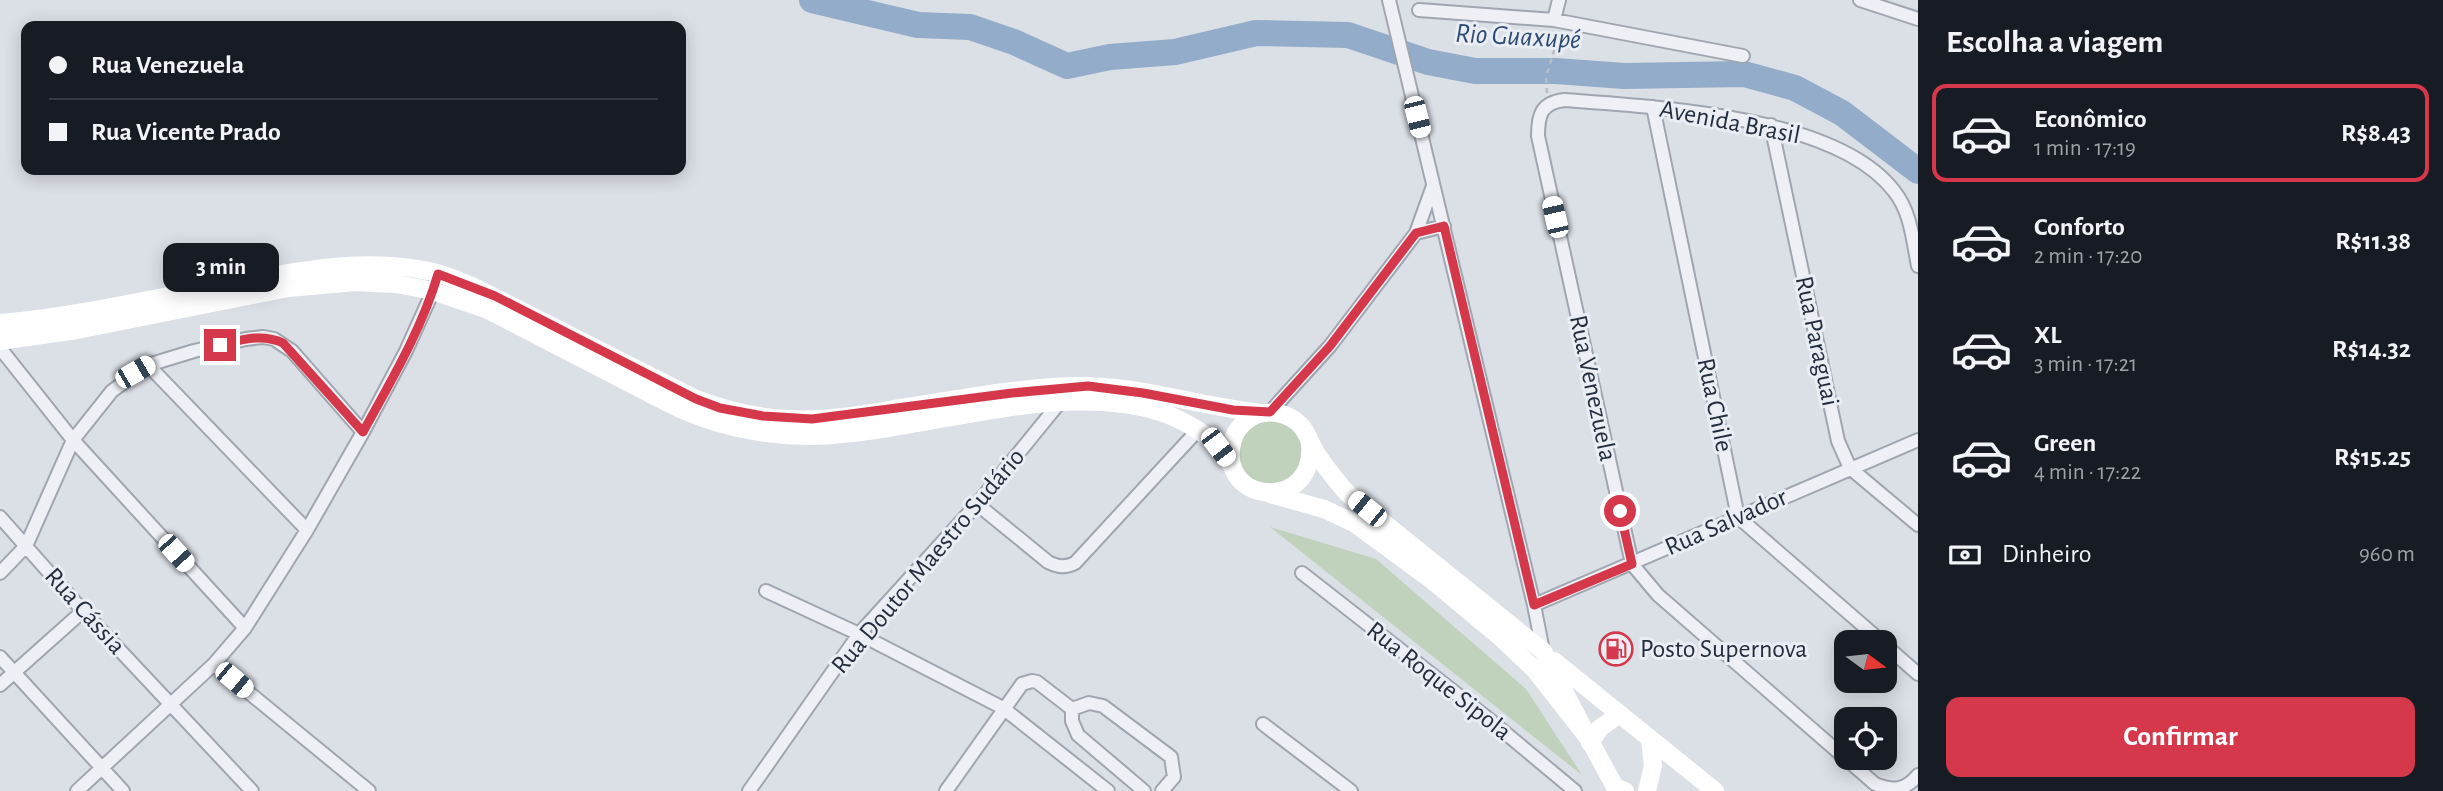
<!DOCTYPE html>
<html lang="pt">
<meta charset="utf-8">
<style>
:root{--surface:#171b24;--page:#242831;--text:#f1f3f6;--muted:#9ea1a6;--line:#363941;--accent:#d5374b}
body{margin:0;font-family:"Alegreya Sans",sans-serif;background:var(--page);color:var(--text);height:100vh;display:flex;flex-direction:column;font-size:26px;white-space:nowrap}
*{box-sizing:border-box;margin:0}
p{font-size:23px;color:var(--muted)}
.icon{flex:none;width:38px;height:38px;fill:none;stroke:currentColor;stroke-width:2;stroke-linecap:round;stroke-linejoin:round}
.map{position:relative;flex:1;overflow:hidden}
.sheet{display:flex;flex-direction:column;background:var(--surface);width:525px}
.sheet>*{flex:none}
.banner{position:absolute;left:21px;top:21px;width:665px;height:154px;border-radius:14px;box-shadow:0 4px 18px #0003;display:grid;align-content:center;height:154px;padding:0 28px;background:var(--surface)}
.needle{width:46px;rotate:105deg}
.buttons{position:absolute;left:1834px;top:630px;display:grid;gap:14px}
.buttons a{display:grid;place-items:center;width:63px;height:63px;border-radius:14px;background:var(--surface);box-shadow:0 4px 18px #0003;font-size:35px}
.end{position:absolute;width:32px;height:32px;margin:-16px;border:9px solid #d5374b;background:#fff;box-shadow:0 0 0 4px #fff}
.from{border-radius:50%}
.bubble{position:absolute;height:49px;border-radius:14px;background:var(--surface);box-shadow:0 4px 18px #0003;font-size:23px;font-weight:700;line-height:49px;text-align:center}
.car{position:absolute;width:21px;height:42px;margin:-21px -10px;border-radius:9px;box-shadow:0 0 5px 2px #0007;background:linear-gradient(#fff 24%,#345 0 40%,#fff 0 76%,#345 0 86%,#fff 0)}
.banner b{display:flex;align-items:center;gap:24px;height:66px;font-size:26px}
.banner b+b{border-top:2px solid var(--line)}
.banner i{width:18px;height:18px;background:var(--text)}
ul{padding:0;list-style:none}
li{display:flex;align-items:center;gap:21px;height:98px;margin:0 14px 10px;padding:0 14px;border:4px solid transparent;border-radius:14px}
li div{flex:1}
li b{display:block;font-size:26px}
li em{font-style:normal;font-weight:700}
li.on{border-color:var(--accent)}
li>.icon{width:63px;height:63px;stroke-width:1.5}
h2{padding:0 28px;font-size:32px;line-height:84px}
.pay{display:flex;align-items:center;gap:18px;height:77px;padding:0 28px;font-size:26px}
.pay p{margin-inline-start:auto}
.button{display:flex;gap:14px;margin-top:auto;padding:14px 28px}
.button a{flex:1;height:80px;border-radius:14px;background:var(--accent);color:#fff;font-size:28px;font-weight:700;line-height:80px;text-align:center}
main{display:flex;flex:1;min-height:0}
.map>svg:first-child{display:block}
.green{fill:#c0d1bc}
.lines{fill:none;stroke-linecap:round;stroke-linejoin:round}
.river{stroke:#93acc9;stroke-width:26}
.street-casing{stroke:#a0a6b0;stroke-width:16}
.path{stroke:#b9bdc5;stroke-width:2.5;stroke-dasharray:5 5;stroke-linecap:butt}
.street{stroke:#eef0f5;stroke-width:12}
.secondary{stroke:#fff;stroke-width:18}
.route{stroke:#d5374b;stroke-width:9}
.labels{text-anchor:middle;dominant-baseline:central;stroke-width:6;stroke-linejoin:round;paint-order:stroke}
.street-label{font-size:26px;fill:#242d3d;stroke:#eaeef4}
.poi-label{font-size:26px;fill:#242d3d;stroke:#eaeef4;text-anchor:start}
.water-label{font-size:28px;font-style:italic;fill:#2d4b73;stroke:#eaeef4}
</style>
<main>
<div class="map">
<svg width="1918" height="791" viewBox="0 0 1918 791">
<rect width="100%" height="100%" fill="#dbdfe6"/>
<!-- green -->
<path class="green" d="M1238 453a32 32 0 1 1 64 0a32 32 0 1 1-64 0Z
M1270,527L1376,559L1526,689L1582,775Z"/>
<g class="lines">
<!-- river -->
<path class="river" d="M812,0L918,25L970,27L1014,42L1067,66L1110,57L1175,52L1256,33L1348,35L1428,62L1475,71H1556L1624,76L1744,74L1795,88L1842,113L1918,171"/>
<defs>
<path id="street" d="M1389,0L1534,605L1543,651
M1860,0L1918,19
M1419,10L1554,20L1743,56
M1554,20L1559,0
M1653,107L1738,517L1882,642
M1771,125L1838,441L1850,468L1918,525
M1416,233L1444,226
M1918,266C1913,241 1911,212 1894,191C1836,115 1654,107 1564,100C1541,103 1538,115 1538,136L1632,564L1658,595L1875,784C1893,791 1905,791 1918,775
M0,348L73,440L245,628
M148,365L307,530
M1270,412L1330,346L1416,233L1433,186
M977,504L1048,562C1058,567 1065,568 1075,563L1198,430
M0,517L83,611L252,791
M0,573L26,546L73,440L112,391L148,365L194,351L246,339L263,337L274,339L292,351L363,432
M1302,573L1485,716L1575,791
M766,591L859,634L1003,708L1108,791
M1534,605L1918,440
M1885,645L1918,674
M0,657L123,791
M214,664L369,791
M0,685L83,611
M1072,709L1089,703L1103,706L1171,757L1174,777L1162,791
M1072,709V721L1078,735L1144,791
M1263,724L1351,791
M77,791L214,664L245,628L307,530L363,432L406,351L433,291L438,274
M749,791L859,634L977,504L1061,401
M946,791L1022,684L1032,681L1037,682L1072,709"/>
</defs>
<!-- street casing -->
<use href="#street" class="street-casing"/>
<!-- path -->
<path class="path" d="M1547,93L1546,77L1559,35"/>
<!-- street -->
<use href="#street" class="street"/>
<!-- secondary -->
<path class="secondary" d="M0,323C69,317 137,302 205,289C280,274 361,254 437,273C449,276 461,282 472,286L696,399C725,410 757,418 789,419C824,421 860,415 894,409C953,400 1014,388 1073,386C1137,384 1199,407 1262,413
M0,341L77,330L288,288L355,282L396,284L433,291L488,310L670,404C714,426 764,436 814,436C925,434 1098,364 1196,429C1212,438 1222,453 1233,467
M1310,444C1316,509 1225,506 1231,449C1232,438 1237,428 1246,421C1263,407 1289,411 1303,428C1309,437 1312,447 1318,456C1328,470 1337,482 1348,494L1543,651L1589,739
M1270,494L1324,509L1354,523L1433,581L1499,636L1534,669L1589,739L1615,787L1625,791
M1554,661L1715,791
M1590,743L1600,728L1620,714
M1647,791L1653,766L1650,739"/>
</g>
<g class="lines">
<!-- route -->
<path class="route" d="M220,345C241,340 262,333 283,343L363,432C391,381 422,329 438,274L495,296L696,399L720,408L763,416L812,419L1012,393L1088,386L1143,393L1233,410L1270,412L1330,346L1416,233L1444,226L1534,605L1632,564L1620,511"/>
</g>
<!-- icons -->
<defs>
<symbol id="fuel-ring" viewBox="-11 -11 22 22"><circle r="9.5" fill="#eaeef4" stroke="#d5374b" stroke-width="1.5"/><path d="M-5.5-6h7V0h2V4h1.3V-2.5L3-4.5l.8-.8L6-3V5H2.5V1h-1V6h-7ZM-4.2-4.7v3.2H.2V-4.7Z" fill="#d5374b"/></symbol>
</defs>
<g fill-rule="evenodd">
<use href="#fuel-ring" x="1597" y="630" width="38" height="38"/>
</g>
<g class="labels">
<!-- street labels -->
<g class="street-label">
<text transform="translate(1730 122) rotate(11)">Avenida Brasil</text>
<text transform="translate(1817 341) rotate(78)">Rua Paraguai</text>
<text transform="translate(1593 388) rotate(78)">Rua Venezuela</text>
<text transform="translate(1715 405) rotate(78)">Rua Chile</text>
<text transform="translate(1726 522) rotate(-24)">Rua Salvador</text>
<text transform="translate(928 561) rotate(-50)">Rua Doutor Maestro Sudário</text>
<text transform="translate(85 611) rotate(48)">Rua Cássia</text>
<text transform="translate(1439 681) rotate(38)">Rua Roque Sipola</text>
</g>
<!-- poi labels -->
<g class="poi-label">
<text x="1640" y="649">Posto Supernova</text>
</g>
<!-- water labels -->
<g class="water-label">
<text transform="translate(1518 37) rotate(3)">Rio Guaxupé</text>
</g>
</g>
</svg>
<div class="buttons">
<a><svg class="needle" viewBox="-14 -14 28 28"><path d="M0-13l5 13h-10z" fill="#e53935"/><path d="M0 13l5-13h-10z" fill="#9ea1a6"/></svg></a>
<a><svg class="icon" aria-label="locate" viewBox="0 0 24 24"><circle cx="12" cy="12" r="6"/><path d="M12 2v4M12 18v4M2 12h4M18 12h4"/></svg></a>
</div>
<i class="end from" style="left:1620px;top:511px"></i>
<i class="end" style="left:220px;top:345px"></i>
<div class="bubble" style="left:163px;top:243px;width:116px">3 min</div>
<i class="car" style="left:1417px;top:117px;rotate:166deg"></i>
<i class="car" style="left:1555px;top:217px;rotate:347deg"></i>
<i class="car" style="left:135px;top:372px;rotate:60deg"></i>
<i class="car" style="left:1218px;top:447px;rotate:143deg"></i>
<i class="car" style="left:1367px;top:509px;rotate:309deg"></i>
<i class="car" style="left:176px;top:553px;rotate:138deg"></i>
<i class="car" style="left:234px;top:680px;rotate:130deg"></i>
<div class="banner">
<b><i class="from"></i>Rua Venezuela</b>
<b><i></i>Rua Vicente Prado</b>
</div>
</div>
<section class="sheet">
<h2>Escolha a viagem</h2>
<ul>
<li class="on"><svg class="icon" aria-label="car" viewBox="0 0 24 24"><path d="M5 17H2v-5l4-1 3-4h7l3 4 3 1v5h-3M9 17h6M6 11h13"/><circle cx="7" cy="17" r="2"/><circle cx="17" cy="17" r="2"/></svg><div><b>Econômico</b><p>1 min · 17:19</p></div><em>R$8.43</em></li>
<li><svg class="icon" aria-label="car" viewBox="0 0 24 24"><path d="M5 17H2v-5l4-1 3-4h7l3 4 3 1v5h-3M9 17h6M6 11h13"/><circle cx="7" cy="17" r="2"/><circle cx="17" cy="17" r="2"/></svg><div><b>Conforto</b><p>2 min · 17:20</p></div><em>R$11.38</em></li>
<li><svg class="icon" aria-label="car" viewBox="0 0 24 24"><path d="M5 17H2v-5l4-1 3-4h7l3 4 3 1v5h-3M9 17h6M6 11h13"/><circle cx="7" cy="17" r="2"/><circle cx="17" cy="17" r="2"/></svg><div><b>XL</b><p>3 min · 17:21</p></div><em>R$14.32</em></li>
<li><svg class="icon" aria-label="car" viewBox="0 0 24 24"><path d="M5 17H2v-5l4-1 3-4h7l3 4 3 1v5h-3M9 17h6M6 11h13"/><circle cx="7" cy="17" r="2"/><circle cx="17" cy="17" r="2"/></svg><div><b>Green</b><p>4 min · 17:22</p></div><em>R$15.25</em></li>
</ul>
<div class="pay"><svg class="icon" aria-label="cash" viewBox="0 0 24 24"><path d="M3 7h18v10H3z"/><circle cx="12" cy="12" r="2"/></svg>Dinheiro<p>960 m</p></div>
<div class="button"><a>Confirmar</a></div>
</section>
</main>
